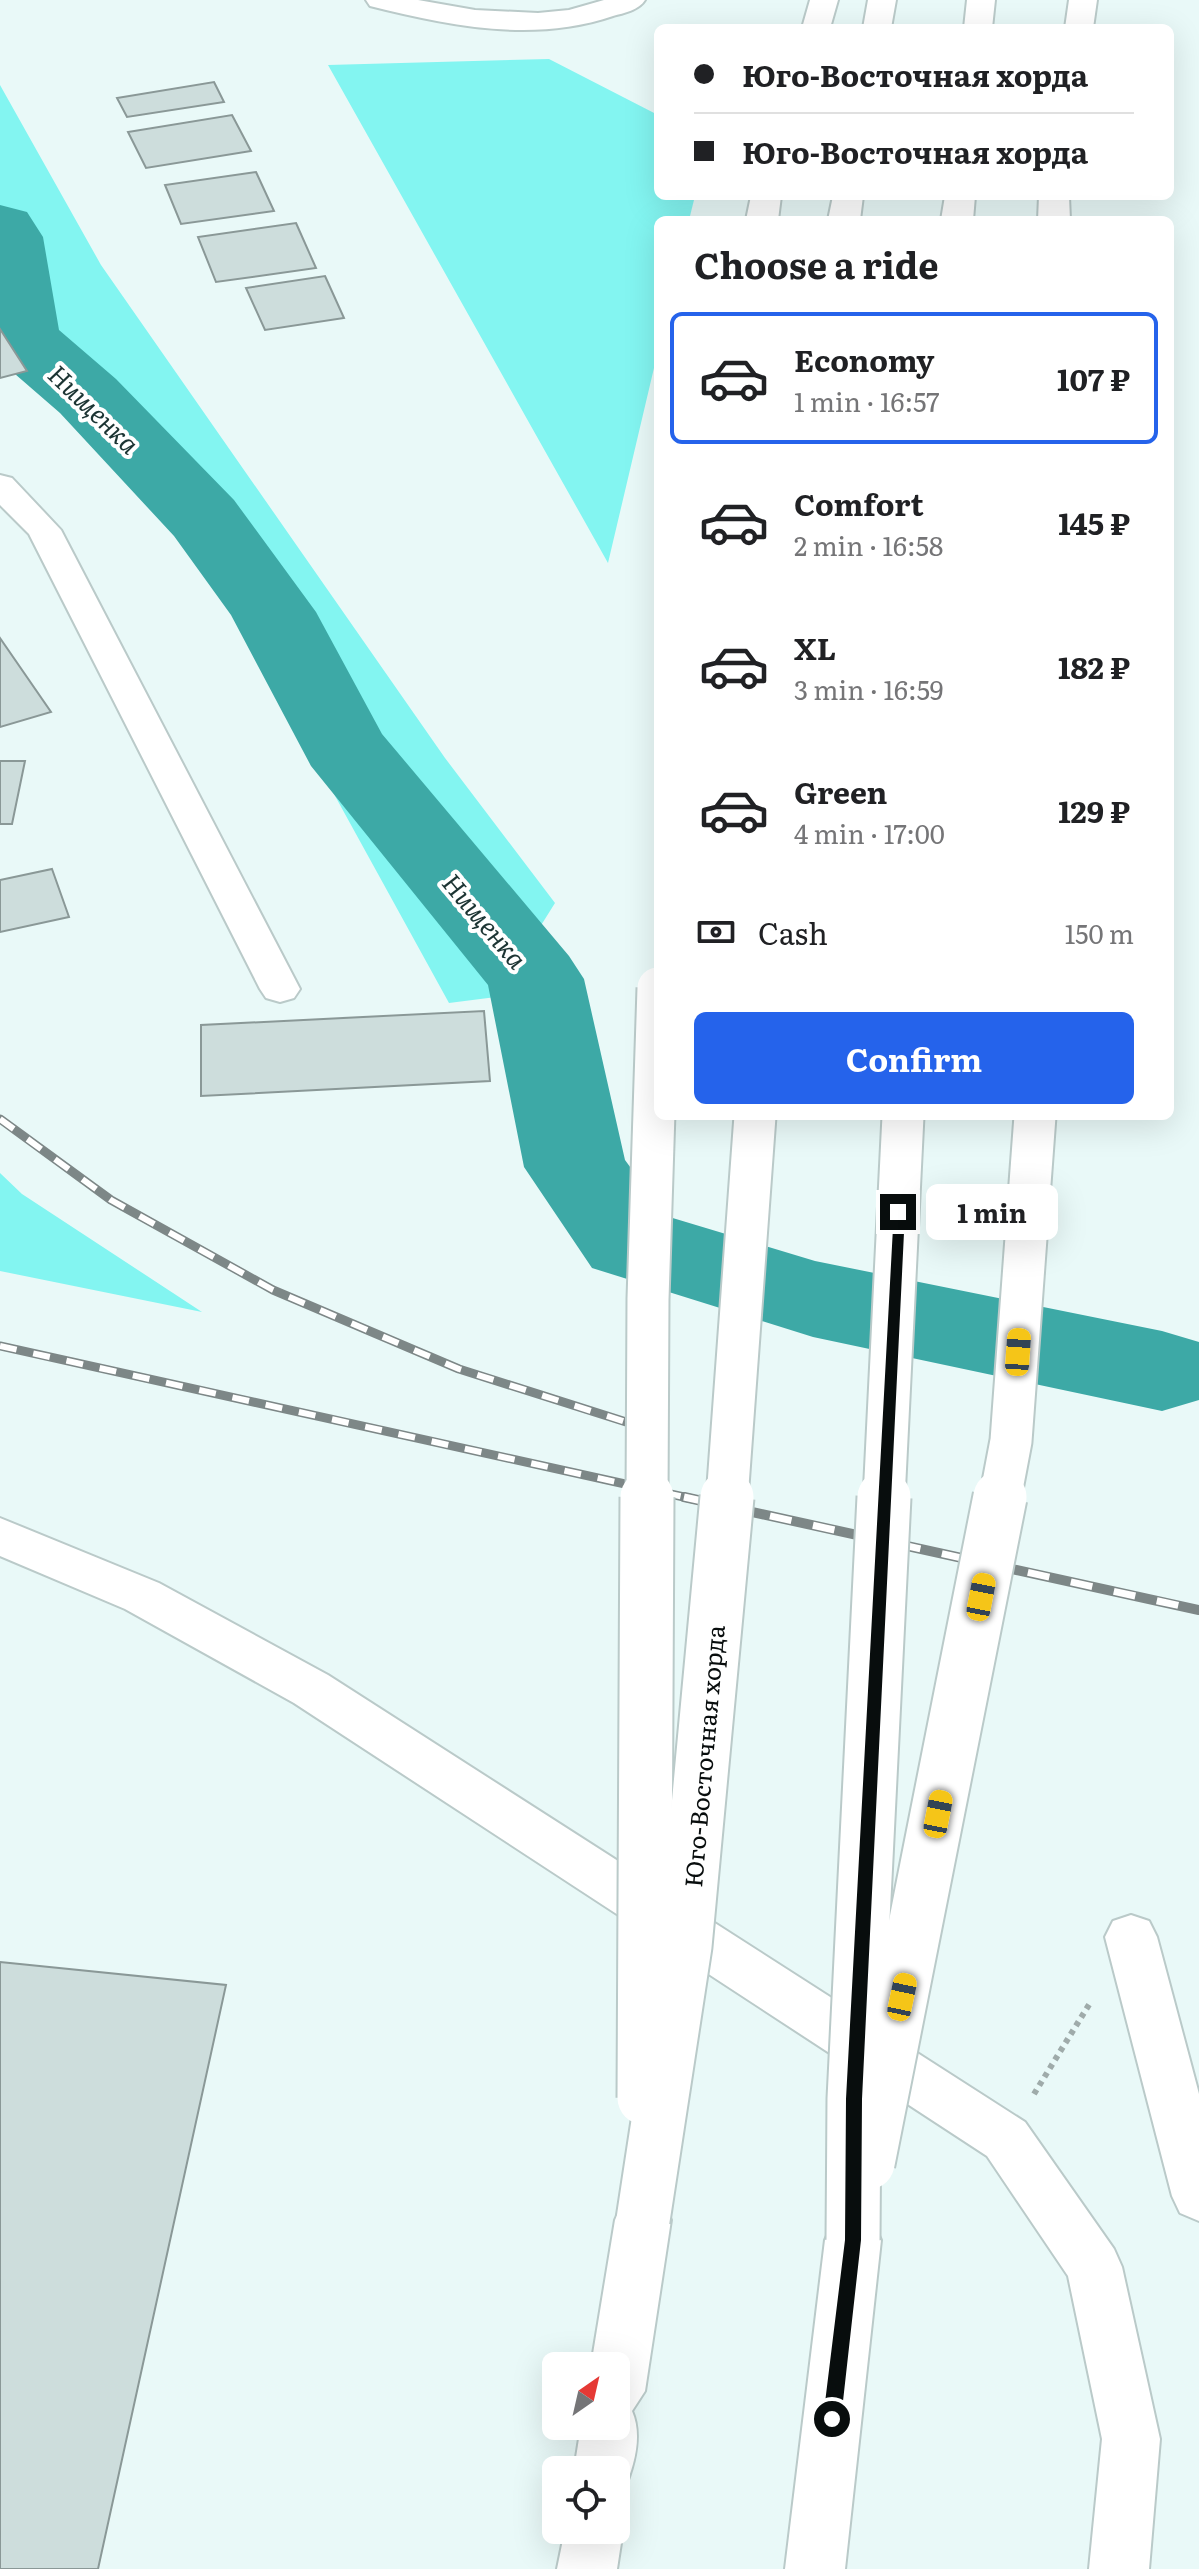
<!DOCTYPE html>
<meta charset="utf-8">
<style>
:root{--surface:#fff;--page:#f2f2f2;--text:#202124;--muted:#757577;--line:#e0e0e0;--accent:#2563eb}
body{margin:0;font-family:Literata,serif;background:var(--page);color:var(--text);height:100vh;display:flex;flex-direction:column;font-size:30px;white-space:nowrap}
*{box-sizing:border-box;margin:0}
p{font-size:26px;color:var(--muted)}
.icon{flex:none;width:44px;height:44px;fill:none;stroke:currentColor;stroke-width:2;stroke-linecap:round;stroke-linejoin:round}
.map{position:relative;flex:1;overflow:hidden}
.side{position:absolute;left:654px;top:216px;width:520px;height:904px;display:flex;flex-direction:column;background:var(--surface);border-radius:12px;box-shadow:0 8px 32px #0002}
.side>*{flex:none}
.hud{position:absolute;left:654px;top:24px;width:520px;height:176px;border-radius:12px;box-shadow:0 8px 32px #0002;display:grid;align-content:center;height:176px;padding:0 40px;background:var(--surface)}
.needle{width:52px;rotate:34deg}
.fabs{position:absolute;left:542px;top:2352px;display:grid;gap:16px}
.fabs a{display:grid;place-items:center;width:88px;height:88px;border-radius:12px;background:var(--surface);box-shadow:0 8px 32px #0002;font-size:40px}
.end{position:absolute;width:36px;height:36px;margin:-18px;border:10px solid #080d0d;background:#fff;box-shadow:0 0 0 4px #fff}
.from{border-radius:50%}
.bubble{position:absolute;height:56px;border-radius:12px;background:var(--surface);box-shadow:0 8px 32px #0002;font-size:26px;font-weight:700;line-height:56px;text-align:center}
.car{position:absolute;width:24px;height:48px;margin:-24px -12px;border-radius:10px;box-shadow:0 0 6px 2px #0007;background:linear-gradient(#f5c518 24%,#345 0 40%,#f5c518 0 76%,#345 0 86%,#f5c518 0)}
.hud b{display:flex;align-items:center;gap:28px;height:76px;font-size:30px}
.hud b+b{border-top:2px solid var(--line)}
.hud i{width:20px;height:20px;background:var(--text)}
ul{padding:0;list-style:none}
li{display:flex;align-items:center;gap:24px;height:132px;margin:0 16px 12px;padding:0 24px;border:4px solid transparent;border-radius:12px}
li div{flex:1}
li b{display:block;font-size:30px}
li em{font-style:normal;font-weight:700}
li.selected{border-color:var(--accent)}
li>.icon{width:72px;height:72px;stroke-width:1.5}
h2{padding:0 40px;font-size:36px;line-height:96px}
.pay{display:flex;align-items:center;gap:20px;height:88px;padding:0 40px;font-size:30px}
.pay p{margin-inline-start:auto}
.cta{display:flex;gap:16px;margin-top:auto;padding:16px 40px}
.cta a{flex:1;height:92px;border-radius:12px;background:var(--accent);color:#fff;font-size:32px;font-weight:700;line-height:92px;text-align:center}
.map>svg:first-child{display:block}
.green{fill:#83f5f1}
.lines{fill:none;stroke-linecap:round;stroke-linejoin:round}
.river{fill:#3da9a6;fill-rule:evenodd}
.building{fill:#cddddc;stroke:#8a9897;stroke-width:2}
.minor-casing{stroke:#bacac9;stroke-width:4}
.major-casing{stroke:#bacac9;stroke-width:4}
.path{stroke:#9fabaa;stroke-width:6;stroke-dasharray:5 5;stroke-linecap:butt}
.minor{fill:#fff;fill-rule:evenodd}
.major{fill:#fff;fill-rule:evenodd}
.rail-far1-casing{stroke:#7d8787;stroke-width:9}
.rail-casing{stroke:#7d8787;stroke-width:10}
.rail-far1{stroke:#fff;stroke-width:6;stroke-dasharray:17;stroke-linecap:butt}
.rail{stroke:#fff;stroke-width:7;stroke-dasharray:22;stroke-linecap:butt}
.minor-bridge-far1-casing{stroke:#bacac9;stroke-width:45;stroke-linecap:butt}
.minor-bridge-casing{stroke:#bacac9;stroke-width:57;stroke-linecap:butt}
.major-bridge-far1-casing{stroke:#bacac9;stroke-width:45;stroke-linecap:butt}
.major-bridge-casing{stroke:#bacac9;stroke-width:57;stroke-linecap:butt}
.minor-bridge-far1{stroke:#fff;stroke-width:41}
.minor-bridge{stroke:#fff;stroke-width:53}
.major-bridge-far1{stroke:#fff;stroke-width:41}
.major-bridge{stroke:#fff;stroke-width:53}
.route{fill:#080d0d}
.labels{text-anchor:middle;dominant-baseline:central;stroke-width:8;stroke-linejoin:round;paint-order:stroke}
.street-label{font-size:24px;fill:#080d0d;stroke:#fff}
.water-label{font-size:26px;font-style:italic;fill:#1c3433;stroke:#fff}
</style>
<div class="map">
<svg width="1199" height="2569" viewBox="0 0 1199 2569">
<rect width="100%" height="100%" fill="#e9f9f8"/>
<!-- green -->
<path class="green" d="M549,59L658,115V196H695L689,220H658V351L608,563L328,65Z
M0,85L101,265L445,758L555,903L496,997L449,1003L225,596L0,269Z
M0,1173L22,1194L202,1312L0,1271Z"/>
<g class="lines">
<!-- river -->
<path class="river" d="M0,205L27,212L43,237L59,330L116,379L234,500L316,612L382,734L569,956L584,979L625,1160L666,1216L815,1261L1162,1331L1199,1342V1400L1162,1411L813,1337L592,1268L524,1167L488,985L311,766L231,615L174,536L60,413L0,361Z"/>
</g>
<!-- building -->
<path class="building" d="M214,82L224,102L127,117L117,98Z
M232,115L251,151L146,168L128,132Z
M256,172L274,211L181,224L165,185Z
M296,223L316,268L216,282L198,237Z
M325,276L344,318L265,330L246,288Z
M0,329L27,371L0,378Z
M0,638L51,712L0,727Z
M0,761H25L12,824H0Z
M52,869L69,917L0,932V880Z
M484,1011L490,1081L201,1096V1025Z
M0,1962L226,1985L98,2569H0Z"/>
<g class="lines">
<defs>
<path id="minor" d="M366,0H418L475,10L538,13L569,10L604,0H645C639,10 624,13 613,16C534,43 449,26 370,6Z
M810,0H838L830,28H802Z
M1069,0H1097L1093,28H1065Z
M751,196H781L778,220H746Z
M1039,196H1069L1070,220H1038Z
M0,475L12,478L61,530L300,989L294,998L280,1002L266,998L260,989L29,534L0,505Z
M1131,1915L1149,1921L1157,1937L1199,2094V2221L1180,2213L1172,2196L1105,1937L1113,1921Z"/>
<path id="major" d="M868,0H896L891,28H863Z
M967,0H995L992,28H964Z
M833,196H863L860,220H828Z
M945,196H975L973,220H941Z
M0,1518L159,1583L328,1675L1025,2122L1114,2249L1122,2267L1160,2439L1149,2569H1089L1102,2439L1068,2276L987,2156L294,1703L125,1609L0,1556Z
M643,2195L663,2202L671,2220L645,2391L632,2411C643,2436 634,2466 624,2490L616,2493V2470H574L581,2426H616V2366H591L615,2220L623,2202Z
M853,2215L873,2222L881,2240L845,2569H785L825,2240L833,2222Z
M616,2513L623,2530L617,2569H557L565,2530H616Z"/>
</defs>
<!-- minor casing -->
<use href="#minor" class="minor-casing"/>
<!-- major casing -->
<use href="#major" class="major-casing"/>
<!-- path -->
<path class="path" d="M1034,2094L1090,2003"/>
<!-- minor -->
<use href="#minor" class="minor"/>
<!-- major -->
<use href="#major" class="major"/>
<defs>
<path id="rail-far1" d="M0,1119L111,1200L273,1290L459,1369L664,1434
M0,1346L693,1499"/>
<path id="rail" d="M684,1497L1199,1610"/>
</defs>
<!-- rail-far1 casing -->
<use href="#rail-far1" class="rail-far1-casing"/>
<!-- rail casing -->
<use href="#rail" class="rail-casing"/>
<!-- rail-far1 -->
<use href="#rail-far1" class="rail-far1"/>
<!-- rail -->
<use href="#rail" class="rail"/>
<defs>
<path id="minor-bridge-far1" d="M647,1499L648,1299L658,988
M1000,1499L1011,1441L1035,1116"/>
<path id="minor-bridge" d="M644,2098L647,1497
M868,2163L1000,1497"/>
<path id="major-bridge-far1" d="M727,1499L755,1116
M884,1499L903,1116"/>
<path id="major-bridge" d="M643,2220L685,1946L727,1497
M853,2240L854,2099L884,1497"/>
</defs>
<!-- minor-bridge-far1 casing -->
<use href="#minor-bridge-far1" class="minor-bridge-far1-casing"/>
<!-- minor-bridge casing -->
<use href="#minor-bridge" class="minor-bridge-casing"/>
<!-- major-bridge-far1 casing -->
<use href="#major-bridge-far1" class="major-bridge-far1-casing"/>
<!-- major-bridge casing -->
<use href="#major-bridge" class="major-bridge-casing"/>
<!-- minor-bridge-far1 -->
<use href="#minor-bridge-far1" class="minor-bridge-far1"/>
<!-- minor-bridge -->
<use href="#minor-bridge" class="minor-bridge"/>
<!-- major-bridge-far1 -->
<use href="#major-bridge-far1" class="major-bridge-far1"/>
<!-- major-bridge -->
<use href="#major-bridge" class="major-bridge"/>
</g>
<!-- route -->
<path class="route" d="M894,1209L905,1212L862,2099L861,2240L841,2419L832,2427L823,2419L845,2240L846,2099Z"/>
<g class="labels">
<!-- street labels -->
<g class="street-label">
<text transform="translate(703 1756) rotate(-85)">Юго-Восточная хорда</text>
</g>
<!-- water labels -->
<g class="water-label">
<text transform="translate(95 408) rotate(44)">Нищенка</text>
<text transform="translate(486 920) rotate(50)">Нищенка</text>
</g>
</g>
</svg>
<div class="fabs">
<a><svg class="needle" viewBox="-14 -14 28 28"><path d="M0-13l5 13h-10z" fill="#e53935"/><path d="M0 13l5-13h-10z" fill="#757577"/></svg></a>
<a><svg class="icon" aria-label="locate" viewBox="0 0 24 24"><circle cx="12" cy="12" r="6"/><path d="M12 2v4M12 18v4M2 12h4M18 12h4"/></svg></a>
</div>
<i class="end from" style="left:832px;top:2419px"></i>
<i class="end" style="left:898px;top:1212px"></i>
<div class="bubble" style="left:926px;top:1184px;width:132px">1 min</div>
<i class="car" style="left:1018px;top:1352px;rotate:4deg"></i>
<i class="car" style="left:981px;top:1597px;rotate:11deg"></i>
<i class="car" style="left:938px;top:1814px;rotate:11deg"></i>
<i class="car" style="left:902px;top:1997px;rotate:12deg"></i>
<div class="hud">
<b><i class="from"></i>Юго-Восточная хорда</b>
<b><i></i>Юго-Восточная хорда</b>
</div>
<section class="side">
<h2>Choose a ride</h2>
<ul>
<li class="selected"><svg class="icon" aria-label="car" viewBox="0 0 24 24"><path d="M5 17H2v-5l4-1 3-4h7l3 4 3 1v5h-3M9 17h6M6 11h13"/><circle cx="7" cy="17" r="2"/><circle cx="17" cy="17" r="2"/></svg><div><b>Economy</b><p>1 min · 16:57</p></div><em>107 ₽</em></li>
<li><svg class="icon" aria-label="car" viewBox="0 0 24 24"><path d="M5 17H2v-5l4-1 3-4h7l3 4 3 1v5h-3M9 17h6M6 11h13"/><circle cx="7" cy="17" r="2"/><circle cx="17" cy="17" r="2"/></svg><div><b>Comfort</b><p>2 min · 16:58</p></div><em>145 ₽</em></li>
<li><svg class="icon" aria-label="car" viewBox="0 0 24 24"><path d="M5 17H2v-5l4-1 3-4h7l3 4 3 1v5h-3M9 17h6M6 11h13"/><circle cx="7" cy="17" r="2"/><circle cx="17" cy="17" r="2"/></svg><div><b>XL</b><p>3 min · 16:59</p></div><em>182 ₽</em></li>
<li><svg class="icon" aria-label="car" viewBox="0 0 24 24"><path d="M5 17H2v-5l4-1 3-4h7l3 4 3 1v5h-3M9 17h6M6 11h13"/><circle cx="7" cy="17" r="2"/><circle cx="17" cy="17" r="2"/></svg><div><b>Green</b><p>4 min · 17:00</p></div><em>129 ₽</em></li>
</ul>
<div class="pay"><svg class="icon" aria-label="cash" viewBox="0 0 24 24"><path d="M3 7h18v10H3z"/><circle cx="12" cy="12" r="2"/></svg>Cash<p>150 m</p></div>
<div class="cta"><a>Confirm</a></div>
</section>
</div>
